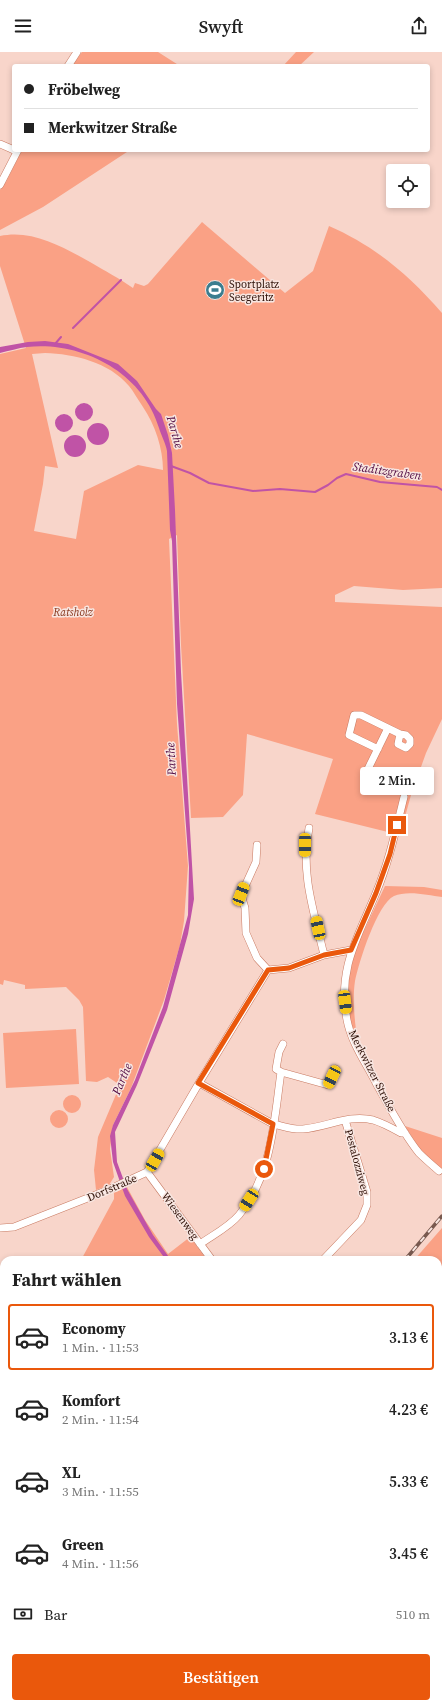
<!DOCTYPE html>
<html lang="de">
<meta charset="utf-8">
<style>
:root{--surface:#fff;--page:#f6f6f6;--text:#222;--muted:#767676;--line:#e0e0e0;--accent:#ea580c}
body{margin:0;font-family:"Source Serif 4",serif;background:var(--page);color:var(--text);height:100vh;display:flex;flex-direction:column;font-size:15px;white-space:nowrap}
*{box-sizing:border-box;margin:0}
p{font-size:13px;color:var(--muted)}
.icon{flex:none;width:22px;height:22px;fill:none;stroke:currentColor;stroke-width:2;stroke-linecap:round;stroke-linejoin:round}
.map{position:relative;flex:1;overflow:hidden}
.drawer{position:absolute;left:0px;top:1204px;width:442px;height:452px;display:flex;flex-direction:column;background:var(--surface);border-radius:12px 12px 0 0;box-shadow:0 2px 6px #0003}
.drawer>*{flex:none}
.top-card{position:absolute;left:12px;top:12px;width:418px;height:88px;border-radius:4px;box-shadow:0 2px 6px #0003;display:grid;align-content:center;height:88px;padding:0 12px;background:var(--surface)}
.buttons{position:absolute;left:386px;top:112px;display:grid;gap:8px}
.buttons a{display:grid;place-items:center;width:44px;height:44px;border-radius:4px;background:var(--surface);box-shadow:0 2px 6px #0003;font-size:20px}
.end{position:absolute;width:18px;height:18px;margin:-9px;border:5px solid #ea580c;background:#fff;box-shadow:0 0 0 2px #fff}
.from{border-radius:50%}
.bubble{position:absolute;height:28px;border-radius:4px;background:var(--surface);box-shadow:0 2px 6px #0003;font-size:13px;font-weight:600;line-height:28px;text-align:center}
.car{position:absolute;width:12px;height:24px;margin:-12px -6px;border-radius:5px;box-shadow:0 0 3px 1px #0007;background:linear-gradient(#f5c518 24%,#345 0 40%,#f5c518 0 76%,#345 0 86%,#f5c518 0)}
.top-card b{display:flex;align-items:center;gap:14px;height:38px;font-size:15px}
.top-card b+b{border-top:1px solid var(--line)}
.top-card i{width:10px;height:10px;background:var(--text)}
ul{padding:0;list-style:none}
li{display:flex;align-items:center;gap:12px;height:66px;margin:0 8px 6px;padding:0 4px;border:2px solid transparent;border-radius:4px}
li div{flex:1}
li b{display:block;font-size:15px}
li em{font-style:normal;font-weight:600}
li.active{border-color:var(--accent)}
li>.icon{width:36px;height:36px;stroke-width:1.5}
h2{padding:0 12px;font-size:18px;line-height:48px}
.pay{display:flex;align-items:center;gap:10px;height:44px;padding:0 12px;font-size:15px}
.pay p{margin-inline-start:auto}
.button{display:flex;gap:8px;margin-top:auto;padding:8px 12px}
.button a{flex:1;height:46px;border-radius:4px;background:var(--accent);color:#fff;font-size:16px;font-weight:600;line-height:46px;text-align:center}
header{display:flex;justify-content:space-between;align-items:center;height:52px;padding:0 12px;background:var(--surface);font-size:18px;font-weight:600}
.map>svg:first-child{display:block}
.green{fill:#faa185;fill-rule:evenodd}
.water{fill:#c053a6}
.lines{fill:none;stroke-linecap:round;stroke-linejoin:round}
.stream{stroke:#c053a6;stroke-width:2}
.minor-casing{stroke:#c87a62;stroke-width:8}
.minor{stroke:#fff;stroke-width:7}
.rail-casing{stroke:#78594f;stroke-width:3.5}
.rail{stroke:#f8e6e1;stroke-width:2;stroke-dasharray:6;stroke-linecap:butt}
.route{stroke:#ea580c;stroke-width:5}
.labels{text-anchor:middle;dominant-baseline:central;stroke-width:3;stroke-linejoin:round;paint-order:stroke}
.poi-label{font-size:11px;fill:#2f1108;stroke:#f8e6e1;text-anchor:start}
.park-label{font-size:11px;font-style:italic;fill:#87351a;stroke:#f8e6e1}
.street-label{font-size:11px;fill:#2f1108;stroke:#f8e6e1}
.water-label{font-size:12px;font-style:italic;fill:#520c44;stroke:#f8e6e1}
</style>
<header><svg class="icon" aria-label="menu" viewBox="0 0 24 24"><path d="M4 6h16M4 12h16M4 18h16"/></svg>Swyft<svg class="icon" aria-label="share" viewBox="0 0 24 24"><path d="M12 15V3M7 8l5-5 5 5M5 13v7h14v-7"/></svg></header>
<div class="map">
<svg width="442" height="1656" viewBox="0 0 442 1656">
<rect width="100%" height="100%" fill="#f8d5ca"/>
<!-- green -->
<path class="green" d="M82,0H158L180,14H72Z
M296,0H314L299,14H283Z
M22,98H130L43,155L0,178V138L6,130Z
M202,170L285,241L313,219L329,174C375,194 409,223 442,261V536L403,538L354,534L335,543V550L442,555V667L426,701L411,743L400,783L315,762L333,707L247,682L243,743L223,765L191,766L181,593L177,483L169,487L177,672L188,814L184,869L180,893L164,948L131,1036L113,1073L110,1097L114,1125L109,1133L96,1138L94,1118L98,1085L120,1033L108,1025L97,1030L86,1029L83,955L79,948L66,935L25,937V933L4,928L3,933L0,932V302L26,296L0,214V184C32,177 63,195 90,210C105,219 119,226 133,236L135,231L144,234L148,232ZM45,301C74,302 109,310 129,334C134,340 138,348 143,355C155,373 163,396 163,418L138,413L84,439L76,487L34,479L43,432L45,414L58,416L32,302Z
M385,834L424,835L442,838V845C428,843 407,838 394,844C377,852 359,910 355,929C352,949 355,972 358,992L347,960L348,928L355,898Z
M76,977L79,1032L6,1036L3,981Z
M63 1052a9 9 0 1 1 18 0a9 9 0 1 1-18 0Z
M50 1067a9 9 0 1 1 18 0a9 9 0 1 1-18 0Z
M405,1074L442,1086V1118L421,1099Z
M127,1135L145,1168L168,1202L190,1185L207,1208H81L114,1147V1141Z
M442,1176V1656H322L323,1652H438V1208H414Z
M0,1302L4,1304V1388L0,1386Z
M0,1405L4,1408V1626L0,1625Z"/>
<!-- water -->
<path class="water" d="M45,289L68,292L118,312L137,329L156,357L161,362L168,383L172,401L175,458L181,620L194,847L188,882L167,958L137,1033L115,1080L117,1110L127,1137L153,1183L171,1208H166L149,1185L125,1144L113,1110L110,1084L113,1073L135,1028L163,955L188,863L189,815L177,652L172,489L170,478C169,452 168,425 167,399C166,392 161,383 159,376C143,321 83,289 27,295C18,296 9,299 0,301V295L28,290Z
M75 360a9 9 0 1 1 18 0a9 9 0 1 1-18 0Z
M55 371a9 9 0 1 1 18 0a9 9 0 1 1-18 0Z
M87 382a11 11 0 1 1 22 0a11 11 0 1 1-22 0Z
M64 394a11 11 0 1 1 22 0a11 11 0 1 1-22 0Z"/>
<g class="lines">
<!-- stream -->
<path class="stream" d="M73,276L121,228
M55,292L61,285
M171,414L190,421L209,431L253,439L280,437L315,440L328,433L337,426L346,422L380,430L437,435L442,438"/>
<defs>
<path id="minor" d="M68,14L77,0
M0,92L14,98
M0,133L18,98
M378,697L349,683L354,663H361L400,682L406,683L410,687V692L406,696L398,692L400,682
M365,723L388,676
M404,745C396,777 389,810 376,841C358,885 337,917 347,968C351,990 366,1011 376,1031C389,1054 402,1080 419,1101C425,1107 432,1113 439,1119
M309,776C300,820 314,860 324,903
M257,793L256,810L241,843L245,856L246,881L257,906L268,918
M268,918L289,916L324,903L351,898
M283,992L279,1000L276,1017L281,1020L328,1033L336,1017
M199,1031L273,1072C283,1074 293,1078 303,1077C327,1075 349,1062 373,1068C383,1071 392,1076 401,1081H405
M147,1120L212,1208
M0,1176L14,1175L108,1138L147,1120L199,1031L268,918
M200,1192C213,1183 229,1175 239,1163C272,1123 274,1069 281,1020
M323,1208L361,1168L367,1153V1140L345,1068
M90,1656L95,1652
M270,1656L271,1652"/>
</defs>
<!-- minor casing -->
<use href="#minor" class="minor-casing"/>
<!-- minor -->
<use href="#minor" class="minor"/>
<defs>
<path id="rail" d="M405,1208L442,1164
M0,1653L4,1650"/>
</defs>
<!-- rail casing -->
<use href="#rail" class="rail-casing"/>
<!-- rail -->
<use href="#rail" class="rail"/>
</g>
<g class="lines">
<!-- route -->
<path class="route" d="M264,1117L273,1072L198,1031L268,918L289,916L324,903L351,898L376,841L390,802L397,773"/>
</g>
<!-- icons -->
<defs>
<symbol id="stadium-disc" viewBox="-11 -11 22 22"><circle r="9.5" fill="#3b7d8f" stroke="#f8e6e1"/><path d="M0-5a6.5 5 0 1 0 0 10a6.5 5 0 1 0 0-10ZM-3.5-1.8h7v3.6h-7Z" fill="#fff"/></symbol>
</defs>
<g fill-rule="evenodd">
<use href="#stadium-disc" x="204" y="227" width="22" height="22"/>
</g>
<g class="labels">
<!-- poi labels -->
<g class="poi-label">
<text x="229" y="232">Sportplatz<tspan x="229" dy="13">Seegeritz</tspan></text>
</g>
<!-- park labels -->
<g class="park-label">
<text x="73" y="560">Ratsholz</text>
</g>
<!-- street labels -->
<g class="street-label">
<text transform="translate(372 1019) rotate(63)">Merkwitzer Straße</text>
<text transform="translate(357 1110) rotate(75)">Pestalozziweg</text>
<text transform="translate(112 1136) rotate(-23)">Dorfstraße</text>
<text transform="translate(180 1164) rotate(54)">Wiesenweg</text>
</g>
<!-- water labels -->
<g class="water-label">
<text transform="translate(175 380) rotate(74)">Parthe</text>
<text transform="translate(387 419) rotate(8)">Staditzgraben</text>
<text transform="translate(171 707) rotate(-93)">Parthe</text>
<text transform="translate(122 1027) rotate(-67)">Parthe</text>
</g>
</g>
</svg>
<div class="buttons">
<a><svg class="icon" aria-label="locate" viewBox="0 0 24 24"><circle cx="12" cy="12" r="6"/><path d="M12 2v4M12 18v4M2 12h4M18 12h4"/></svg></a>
</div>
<i class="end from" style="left:264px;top:1117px"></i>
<i class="end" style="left:397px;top:773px"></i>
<div class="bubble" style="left:360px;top:715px;width:74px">2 Min.</div>
<i class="car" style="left:305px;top:793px;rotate:180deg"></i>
<i class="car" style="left:241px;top:842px;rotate:21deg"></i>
<i class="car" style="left:318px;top:876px;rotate:348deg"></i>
<i class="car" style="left:345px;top:950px;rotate:173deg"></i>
<i class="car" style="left:332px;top:1025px;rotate:206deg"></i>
<i class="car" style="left:155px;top:1108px;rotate:30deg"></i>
<i class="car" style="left:249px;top:1148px;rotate:213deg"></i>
<div class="top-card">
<b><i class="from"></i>Fröbelweg</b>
<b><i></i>Merkwitzer Straße</b>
</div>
<section class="drawer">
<h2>Fahrt wählen</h2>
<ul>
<li class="active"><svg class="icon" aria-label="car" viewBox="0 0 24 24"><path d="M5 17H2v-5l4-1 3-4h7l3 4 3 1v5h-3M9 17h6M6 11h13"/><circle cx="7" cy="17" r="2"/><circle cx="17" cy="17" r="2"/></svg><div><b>Economy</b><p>1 Min. · 11:53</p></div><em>3.13 €</em></li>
<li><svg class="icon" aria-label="car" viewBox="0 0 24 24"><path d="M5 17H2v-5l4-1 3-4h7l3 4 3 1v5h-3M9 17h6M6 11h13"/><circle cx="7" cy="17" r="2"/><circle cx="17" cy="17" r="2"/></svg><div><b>Komfort</b><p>2 Min. · 11:54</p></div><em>4.23 €</em></li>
<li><svg class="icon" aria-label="car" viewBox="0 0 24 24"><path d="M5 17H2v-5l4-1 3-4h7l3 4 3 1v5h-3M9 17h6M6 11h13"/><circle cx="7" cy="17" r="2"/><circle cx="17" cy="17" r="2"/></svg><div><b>XL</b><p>3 Min. · 11:55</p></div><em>5.33 €</em></li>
<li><svg class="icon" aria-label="car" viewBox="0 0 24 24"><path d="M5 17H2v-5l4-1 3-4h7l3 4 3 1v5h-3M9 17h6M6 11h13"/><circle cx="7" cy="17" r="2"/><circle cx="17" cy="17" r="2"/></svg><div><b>Green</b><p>4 Min. · 11:56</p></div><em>3.45 €</em></li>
</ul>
<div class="pay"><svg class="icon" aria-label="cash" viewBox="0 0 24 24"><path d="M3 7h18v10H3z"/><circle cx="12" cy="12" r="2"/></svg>Bar<p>510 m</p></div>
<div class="button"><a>Bestätigen</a></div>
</section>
</div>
